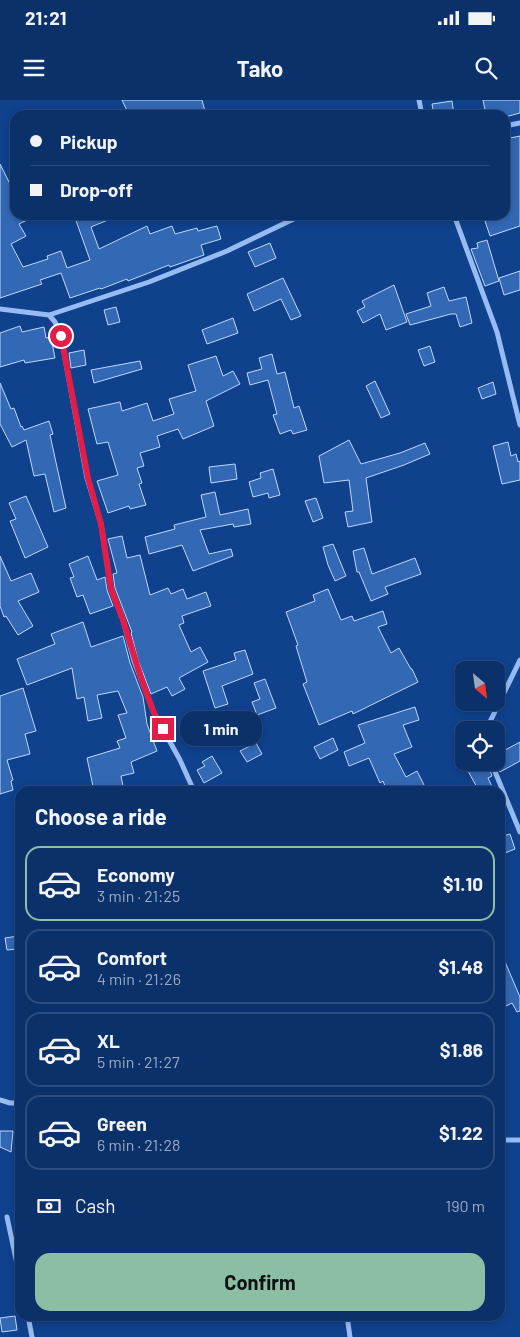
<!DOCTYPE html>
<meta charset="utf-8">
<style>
:root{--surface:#0b316a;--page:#143970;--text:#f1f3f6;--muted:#9aa9c1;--line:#2b4c7e;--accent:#8abfa5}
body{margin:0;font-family:Barlow,sans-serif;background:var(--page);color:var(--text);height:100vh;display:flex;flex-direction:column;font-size:19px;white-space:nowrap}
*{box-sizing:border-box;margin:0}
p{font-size:16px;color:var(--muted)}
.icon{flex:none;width:28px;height:28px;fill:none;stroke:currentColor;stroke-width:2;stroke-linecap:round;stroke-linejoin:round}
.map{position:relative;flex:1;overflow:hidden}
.details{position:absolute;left:15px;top:686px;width:490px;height:535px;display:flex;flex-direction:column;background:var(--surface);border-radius:15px;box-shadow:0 2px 8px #0003,0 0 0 1px var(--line)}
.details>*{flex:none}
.top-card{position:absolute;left:10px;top:10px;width:500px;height:110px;border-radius:15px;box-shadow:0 2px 8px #0003,0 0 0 1px var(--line);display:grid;align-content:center;height:110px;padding:0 20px;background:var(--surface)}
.needle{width:32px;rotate:151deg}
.controls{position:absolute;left:455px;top:561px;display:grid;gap:10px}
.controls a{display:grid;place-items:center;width:50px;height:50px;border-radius:10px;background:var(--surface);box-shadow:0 2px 8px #0003,0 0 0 1px var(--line);font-size:25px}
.end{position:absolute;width:22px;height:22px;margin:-11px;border:6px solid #e11d48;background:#fff;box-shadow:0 0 0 2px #fff}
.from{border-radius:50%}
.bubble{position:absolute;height:35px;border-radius:15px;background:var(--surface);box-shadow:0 2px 8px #0003,0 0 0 1px var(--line);font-size:16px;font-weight:700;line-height:35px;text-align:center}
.top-card b{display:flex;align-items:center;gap:18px;height:48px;font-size:19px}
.top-card b+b{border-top:1px solid var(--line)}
.top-card i{width:12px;height:12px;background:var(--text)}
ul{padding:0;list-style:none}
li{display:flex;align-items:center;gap:15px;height:75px;margin:0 10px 8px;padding:0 10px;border:2px solid var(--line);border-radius:15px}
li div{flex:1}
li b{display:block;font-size:19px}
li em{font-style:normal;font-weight:700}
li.selected{border-color:var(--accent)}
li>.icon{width:45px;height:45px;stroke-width:1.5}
h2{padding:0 20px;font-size:22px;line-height:60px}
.pay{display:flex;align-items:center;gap:12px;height:55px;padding:0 20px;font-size:19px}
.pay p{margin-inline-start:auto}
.button{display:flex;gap:10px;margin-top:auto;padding:10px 20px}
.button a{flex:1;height:58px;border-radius:15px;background:var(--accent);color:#111;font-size:20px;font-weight:700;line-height:58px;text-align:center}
.status{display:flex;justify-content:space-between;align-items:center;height:35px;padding:0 25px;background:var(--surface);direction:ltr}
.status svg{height:14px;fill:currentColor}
header{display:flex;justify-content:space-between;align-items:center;height:65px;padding:0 20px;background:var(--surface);font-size:22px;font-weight:700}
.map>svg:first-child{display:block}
.building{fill:#3368b5;stroke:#bed8fe}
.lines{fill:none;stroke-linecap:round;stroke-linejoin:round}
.minor{stroke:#96bcf3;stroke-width:5}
.route{stroke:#e11d48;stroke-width:6}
</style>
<div class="status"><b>21:21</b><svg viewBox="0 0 49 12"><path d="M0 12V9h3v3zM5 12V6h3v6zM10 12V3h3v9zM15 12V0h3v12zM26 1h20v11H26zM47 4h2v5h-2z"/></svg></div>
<header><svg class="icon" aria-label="menu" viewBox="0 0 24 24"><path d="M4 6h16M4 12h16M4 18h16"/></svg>Tako<svg class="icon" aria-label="search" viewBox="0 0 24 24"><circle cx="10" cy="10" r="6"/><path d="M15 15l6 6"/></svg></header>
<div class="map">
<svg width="520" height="1237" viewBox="0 0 520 1237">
<rect width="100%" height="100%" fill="#0f418d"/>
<!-- building -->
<path class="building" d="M122,0H202L206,15H129Z
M483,0H520V13L505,17V15H486Z
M452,1L454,15H434L432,4Z
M520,36V126L490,136L485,121L505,115V39Z
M0,64L12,88L15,86V115H37L19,124L26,136L11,144L23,167L48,159L47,156L61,151L67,168L90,160L74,115H120L91,127L99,149L147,126L150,134L172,126L175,134L197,128L198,131L217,126L221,139L201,145L204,155L170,167L169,165L128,181L127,179L101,189L100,188L70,198L61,173L40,180L42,184L0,198Z
M487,140L499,181L485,186L471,149L478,148L477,143Z
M270,143L276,158L255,167L248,152Z
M520,171V190L504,195L499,178Z
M283,178L301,216L291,220L281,199L254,211L247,194Z
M394,185L407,222L386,230L380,214L363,223L357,211L365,207L362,201Z
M444,187L449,201L466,197L472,223L460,227L456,214H451L410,225L406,214L431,206L427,193Z
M116,207L120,222L108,225L104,210Z
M233,218L238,233L207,244L202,230Z
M20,226L22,232L44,227L46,238L51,237L55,258L25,263L24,260L0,267V233Z
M430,246L435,262L424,266L418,250Z
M84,250L86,265L71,268L69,253Z
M272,254L277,274L285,272L294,308L299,306L307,330L293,334L291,330L280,334L273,315L277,314L268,280L250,285L247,273L262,269L259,258Z
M216,256L223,276L233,271L240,284L206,301L214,326L183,339L178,329L157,336L160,347L140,353L144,366L137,368L142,383L139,384L146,405L130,409L129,406L108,413L97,381L118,375L108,342L97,344L88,309L120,302L122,311L147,303L153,321L174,314L169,299L196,291L188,265Z
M140,261L142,269L94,283L91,270Z
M375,281L390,314L381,318L366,286Z
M493,282L496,294L482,299L478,288Z
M0,283L11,309L14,308L21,327L22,326L24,330L49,321L53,334L50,335L66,408L54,412L45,374L34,376L26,340L12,347L0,324Z
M349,340L361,364L400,353L425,343L430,354L404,365L366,378L372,422L348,427L345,412L353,411L349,380L324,383L319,356Z
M508,342L511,356L516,354L518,362L520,361V380L502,384L493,346Z
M235,364L237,379L211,383L209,367Z
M273,369L280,395L269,398L268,393L253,397L249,382L261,378L260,373Z
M215,392L220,415L248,409L251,424L234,427L233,424L200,430L209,454L231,449L233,456L193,471L182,445L149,454L145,437L175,429L174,425L206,417L201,395Z
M26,396L48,447L25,458L10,421L16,419L9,403Z
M316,398L323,418L313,422L305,401Z
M122,436L127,458L140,455L150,495L168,488L171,494L183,489L187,499L206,492L211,506L182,516L184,523L179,525L191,552L200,547L208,562L179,578L185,589L172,596L167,587L151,594L138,560L131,533L132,532L115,488L113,474L117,473L108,439Z
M333,444L346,476L335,481L328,465L323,447Z
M364,448L372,474L415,458L421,474L385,487L388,494L371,501L359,472H357L353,451Z
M0,456L11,481L31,473L39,492L18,501L33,526L18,535L6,516L4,517L0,506Z
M88,456L97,480L105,477L107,490L113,506L90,514L83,495L77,497L70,478L74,477L69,464Z
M328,489L341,520L352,516L354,521L383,511L387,524L378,527L391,553L399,548L411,569H412L418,582L353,614L352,611L319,625L303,584L307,582L296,546L298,545L286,512L315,501L313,495Z
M83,522L91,547L123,536L130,563L143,597L147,624L157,651L131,662L134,673L121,676L124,691H94L87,658L120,648L117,641L126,638L118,615L127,613L118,591L97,595L102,618L88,621L84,597L77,599L72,568L27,585L17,559L55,544L51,534Z
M245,550L253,574L222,586L228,604L215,608L203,571L236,560L234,553Z
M265,579L276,608L257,615L252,602L260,599L254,583Z
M23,588L36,631L25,634L30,654L7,660L13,680L11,681L13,690L0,694V596Z
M415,607L419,620L403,625L412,647L394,654L406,677L417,671L427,691H387L383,681L380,683L369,658L349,666L344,652L365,643L358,625Z
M333,638L338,650L320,659L314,647Z
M520,642V661L500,672L496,662V655Z
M256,643L262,654L247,662L240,651Z
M212,656L222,673L204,683L197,670L205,666L202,662Z
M483,662H487L492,676L488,678L494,691H479L468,671Z
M510,734L515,749L500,755V737Z
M18,836L19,849L7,850L5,838Z
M500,850L520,897V911L517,912L512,903L500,909V892L505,890L500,880Z
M0,1031H13L11,1052L0,1047Z
M15,1216L17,1230L2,1232L0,1218Z"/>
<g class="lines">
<!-- minor -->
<path class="minor" d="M419,0L422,15
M505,26L520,23
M454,115L497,232L520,325
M0,209L49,215L55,222L61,236L87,378L101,424L111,489L123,520L134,561L154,613L180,660L194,691
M49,215L149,182L227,151L302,115
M486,630L520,560
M491,662L520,732
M0,1000L10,1003H20
M500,1040H520
M7,1117L20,1178
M28,1216L32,1237
M347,1216L350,1237"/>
</g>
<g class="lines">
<!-- route -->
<path class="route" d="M61,236L88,378L101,424L111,489L123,520L141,578L154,613L163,629"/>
</g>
</svg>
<div class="controls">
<a><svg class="needle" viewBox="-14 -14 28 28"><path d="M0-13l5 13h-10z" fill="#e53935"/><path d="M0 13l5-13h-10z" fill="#9aa9c1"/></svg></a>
<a><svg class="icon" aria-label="locate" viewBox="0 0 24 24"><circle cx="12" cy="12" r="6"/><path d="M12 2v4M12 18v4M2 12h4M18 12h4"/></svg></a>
</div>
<i class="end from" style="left:61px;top:236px"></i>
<i class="end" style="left:163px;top:629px"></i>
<div class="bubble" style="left:180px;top:611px;width:82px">1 min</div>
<div class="top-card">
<b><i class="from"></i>Pickup</b>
<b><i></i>Drop-off</b>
</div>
<section class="details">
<h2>Choose a ride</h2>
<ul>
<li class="selected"><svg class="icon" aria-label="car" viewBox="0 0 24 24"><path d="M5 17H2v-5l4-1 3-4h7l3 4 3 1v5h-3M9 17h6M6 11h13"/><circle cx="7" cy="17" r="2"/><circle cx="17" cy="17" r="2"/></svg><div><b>Economy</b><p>3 min · 21:25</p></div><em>$1.10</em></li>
<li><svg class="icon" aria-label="car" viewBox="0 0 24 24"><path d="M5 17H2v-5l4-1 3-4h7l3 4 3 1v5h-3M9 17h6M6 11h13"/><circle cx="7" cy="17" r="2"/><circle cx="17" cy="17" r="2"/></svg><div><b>Comfort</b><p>4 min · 21:26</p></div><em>$1.48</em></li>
<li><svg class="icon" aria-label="car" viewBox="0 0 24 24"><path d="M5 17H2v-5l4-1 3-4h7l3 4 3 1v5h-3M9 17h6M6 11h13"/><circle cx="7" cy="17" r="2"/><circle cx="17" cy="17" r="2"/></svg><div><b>XL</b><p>5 min · 21:27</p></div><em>$1.86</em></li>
<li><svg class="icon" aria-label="car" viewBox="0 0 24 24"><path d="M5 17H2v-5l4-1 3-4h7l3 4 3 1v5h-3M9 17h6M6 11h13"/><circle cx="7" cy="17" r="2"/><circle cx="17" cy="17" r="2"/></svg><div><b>Green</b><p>6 min · 21:28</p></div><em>$1.22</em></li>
</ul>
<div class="pay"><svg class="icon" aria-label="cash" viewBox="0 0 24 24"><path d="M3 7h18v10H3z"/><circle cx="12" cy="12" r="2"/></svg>Cash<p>190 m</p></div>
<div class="button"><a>Confirm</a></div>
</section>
</div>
